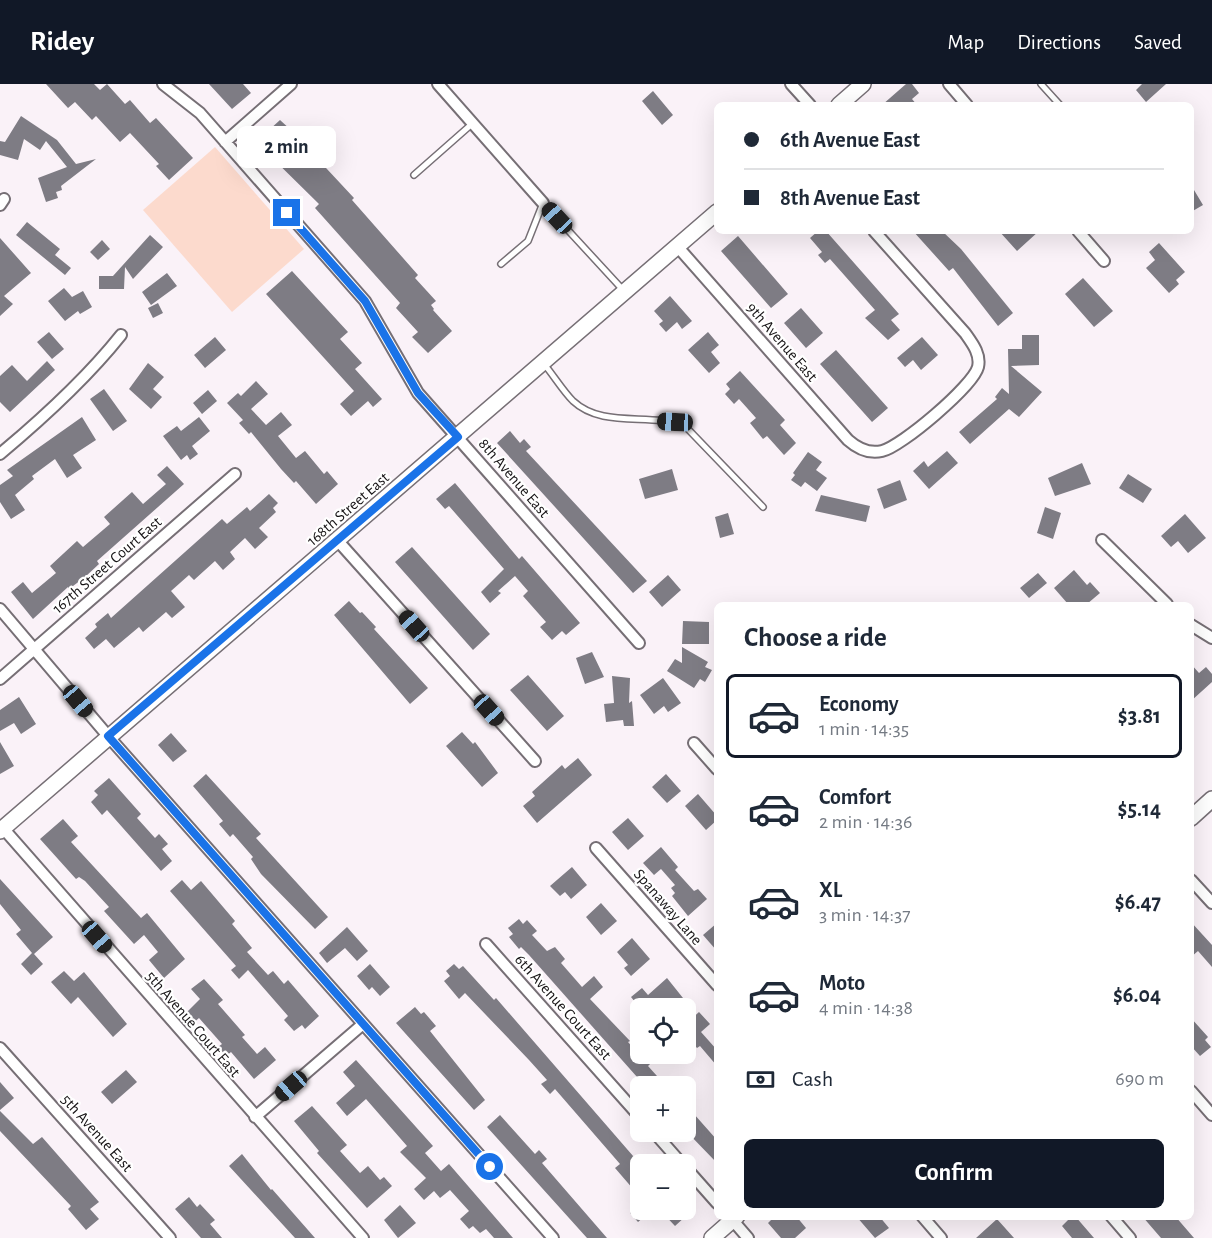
<!DOCTYPE html>
<meta charset="utf-8">
<style>
:root{--surface:#fff;--page:#f6f6f7;--text:#1f2937;--muted:#747a83;--line:#e0e1e3;--accent:#111827}
body{margin:0;font-family:"Alegreya Sans",sans-serif;background:var(--page);color:var(--text);height:100vh;display:flex;flex-direction:column;font-size:22px;white-space:nowrap}
*{box-sizing:border-box;margin:0}
p{font-size:20px;color:var(--muted)}
.icon{flex:none;width:33px;height:33px;fill:none;stroke:currentColor;stroke-width:2;stroke-linecap:round;stroke-linejoin:round}
.map{position:relative;flex:1;overflow:hidden}
.details{position:absolute;left:714px;top:518px;width:480px;height:618px;display:flex;flex-direction:column;background:var(--surface);border-radius:9px;box-shadow:0 6px 24px #0002}
.details>*{flex:none}
.top-card{position:absolute;left:714px;top:18px;width:480px;height:132px;border-radius:9px;box-shadow:0 6px 24px #0002;display:grid;align-content:center;height:132px;padding:0 30px;background:var(--surface)}
.controls{position:absolute;left:630px;top:914px;display:grid;gap:12px}
.controls a{display:grid;place-items:center;width:66px;height:66px;border-radius:9px;background:var(--surface);box-shadow:0 6px 24px #0002;font-size:30px}
.end{position:absolute;width:27px;height:27px;margin:-14px;border:8px solid #1a73e8;background:#fff;box-shadow:0 0 0 3px #fff}
.from{border-radius:50%}
.bubble{position:absolute;height:42px;border-radius:9px;background:var(--surface);box-shadow:0 6px 24px #0002;font-size:20px;font-weight:700;line-height:42px;text-align:center}
.car{position:absolute;width:18px;height:36px;margin:-18px -9px;border-radius:8px;box-shadow:0 0 4px 2px #0007;background:linear-gradient(#222 24%,#8ab4d8 0 40%,#222 0 76%,#8ab4d8 0 86%,#222 0)}
.top-card b{display:flex;align-items:center;gap:21px;height:57px;font-size:22px}
.top-card b+b{border-top:2px solid var(--line)}
.top-card i{width:15px;height:15px;background:var(--text)}
ul{padding:0;list-style:none}
li{display:flex;align-items:center;gap:18px;height:84px;margin:0 12px 9px;padding:0 18px;border:3px solid transparent;border-radius:9px}
li div{flex:1}
li b{display:block;font-size:22px}
li em{font-style:normal;font-weight:700}
li.selected{border-color:var(--accent)}
li>.icon{width:54px;height:54px;stroke-width:1.5}
h2{padding:0 30px;font-size:27px;line-height:72px}
.pay{display:flex;align-items:center;gap:15px;height:66px;padding:0 30px;font-size:22px}
.pay p{margin-inline-start:auto}
.primary-button{display:flex;gap:12px;margin-top:auto;padding:12px 30px}
.primary-button a{flex:1;height:69px;border-radius:9px;background:var(--accent);color:#fff;font-size:24px;font-weight:700;line-height:69px;text-align:center}
header{display:flex;align-items:center;gap:36px;box-sizing:border-box;height:84px;padding:0 30px;background:var(--accent);color:#fff}
header strong{font-size:28px}
nav{display:flex;gap:33px;margin-inline-start:auto;font-size:21px}
.map>svg:first-child{display:block}
.green{fill:#fcdacd}
.building{fill:#7e7c84}
.lines{fill:none;stroke-linecap:round;stroke-linejoin:round}
.lane-casing{stroke:#766f75;stroke-width:8}
.street-casing{stroke:#766f75;stroke-width:14}
.secondary-casing{stroke:#766f75;stroke-width:18}
.lane{stroke:#fff;stroke-width:5}
.street{stroke:#fff;stroke-width:10}
.secondary{stroke:#fff;stroke-width:15}
.route{stroke:#1a73e8;stroke-width:8}
.labels{text-anchor:middle;dominant-baseline:central;stroke-width:4.5;stroke-linejoin:round;paint-order:stroke}
.street-label{font-size:16px;fill:#151214;stroke:#fff}
</style>
<header>
<strong>Ridey</strong>
<nav><a>Map</a><a>Directions</a><a>Saved</a></nav>
</header>
<div class="map">
<svg width="1212" height="1154" viewBox="0 0 1212 1154">
<rect width="100%" height="100%" fill="#faf2f8"/>
<!-- green -->
<path class="green" d="M215,63L304,165L232,228L143,126Z"/>
<!-- building -->
<path class="building" d="M46,0H94L100,6L107,0L125,20L130,16L150,39L156,34L193,74L169,96L156,82L159,80L130,49L120,58L96,32L92,36L75,18L68,24Z
M209,0H243L251,9L232,25Z
M906,0H912L919,9L912,15L917,21H882Z
M1142,0H1166L1146,18L1136,6Z
M653,7L673,31L662,41L642,17Z
M21,32L57,56L76,80L96,75L61,102L62,106L56,108L58,114L46,118L38,94L67,83L46,57L40,66L24,55L18,76L0,71V57L5,58Z
M280,36L315,68L313,70L354,114L352,116L418,191L415,194L436,217L431,221L434,225L433,226L452,247L428,269L412,253L418,248L396,224L400,219L315,124L319,120L256,58Z
M1191,101L1203,121L1191,128Z
M27,138L60,165L55,171L71,184L65,191L16,151Z
M818,147H826L899,230L891,236L900,246L888,256L865,234L875,226L830,175L825,179L818,171L822,168L810,154Z
M913,147H942L961,165L1013,229L998,242L953,184L949,187Z
M999,147H1039L1017,167Z
M150,151L163,163L133,195L125,183L124,205H99V192H113Z
M738,152L788,210L771,224L721,167Z
M0,154L31,189L4,212L13,220L0,232Z
M102,156L110,165L98,176L90,168Z
M1159,159L1185,188L1176,196L1179,200L1169,209L1146,184L1155,176L1149,168Z
M292,187L348,248L340,255L362,279L355,285L382,315L373,323L368,317L351,332L340,320L354,307L266,210Z
M167,189L177,202L151,221L142,208Z
M1083,194L1113,227L1094,243L1065,210Z
M64,204L72,213L83,207L92,223L80,230L78,227L65,237L48,217Z
M670,212L692,237L682,245L677,238L666,248L659,240L663,237L654,227Z
M158,219L163,229L153,234L148,224Z
M801,224L823,249L806,264L784,239Z
M49,248L64,265L52,275L37,258Z
M708,248L719,261L711,268L720,279L709,289L688,266Z
M1022,251H1039V281L1011,282L1042,308L1019,333L1009,325L970,360L959,348L997,315L995,313L1002,304L1009,310L1008,265H1022Z
M215,253L226,266L205,284L194,271Z
M922,253L938,271L921,286L913,276L905,283L897,274Z
M836,266L888,324L872,338L820,280Z
M47,277L55,286L10,328L0,318V292L12,281L27,297Z
M148,279L164,293L153,305L162,313L151,325L129,305Z
M740,287L785,336L780,341L796,359L784,371L767,352L763,355L750,339L756,334L739,315L734,320L725,310L730,305L726,300Z
M256,297L268,310L251,325L266,341L281,328L292,341L278,352L296,374L305,367L324,390L327,387L338,400L316,420L296,397L294,399L281,385L251,348L249,350L239,339L243,336L227,319L238,309L241,312Z
M104,305L127,337L113,347L90,315Z
M208,306L217,317L202,330L193,319Z
M82,333L96,356L73,371L82,384L67,394L55,375L32,392L34,395L15,411L25,426L11,435L0,418V401L13,392L7,386Z
M199,333L210,347L192,362L198,370L190,376L187,371L181,376L163,352L177,342L181,347Z
M510,347L520,359L524,355L531,363L526,367L647,497L633,509L497,359Z
M947,367L958,379L929,405L913,387L924,377L928,383Z
M808,368L822,378L816,386L827,394L817,407L805,398L801,403L791,396L795,391L793,389Z
M1082,379L1091,400L1055,412L1048,394Z
M167,382L184,400L97,477L99,480L85,493L69,505L68,503L33,535L11,508L23,498L32,509L56,489L50,482L77,457L83,463L110,440L104,433L132,408L143,420L166,400L157,391Z
M672,385L678,406L645,415L639,395Z
M1128,390L1152,405L1143,419L1119,404Z
M900,396L907,416L884,425L877,405Z
M455,399L519,475L522,472L580,539L566,551L562,547L552,556L540,543L546,538L523,512L528,507L515,492L498,507L501,509L490,519L481,508L504,485L449,422L445,425L436,415Z
M269,410L278,419L273,424L276,428L259,444L268,453L255,465L245,454L230,468L235,475L223,486L215,477L194,496L189,491L171,507L185,523L172,534L166,528L143,548L139,543L114,564L106,555L94,565L85,554L97,543L95,540L108,529L111,534L222,435L227,440L247,423L250,427Z
M821,411L870,422L866,438L815,427Z
M1045,423L1061,429L1053,455L1037,449Z
M728,429L734,450L720,454L715,433Z
M1185,430L1206,454L1188,469L1178,457L1171,463L1161,452Z
M412,463L490,550L473,566L395,478Z
M1074,486L1087,501L1090,498L1100,509L1087,520H1068L1054,504Z
M1038,489L1047,499L1029,514L1020,504Z
M668,491L681,506L662,523L649,508Z
M349,517L360,529L362,528L376,543L374,545L428,604L410,620L334,531Z
M683,537L709,538V560H682Z
M682,563L708,578L705,583L712,586L705,598L700,595L694,604L667,587L675,575L682,579Z
M592,568L604,593L585,600L576,574Z
M1191,580L1199,589L1206,583L1212,590V598L1191,617Z
M528,591L564,632L547,647L510,606Z
M612,592L630,594L629,619L632,617L634,642H624L623,636L606,638L604,620L614,619Z
M663,594L681,619L668,628L664,622L654,630L640,611Z
M19,613L36,640L21,650L14,639L0,647V626Z
M462,648L473,660L475,658L498,689L482,703L446,662Z
M171,649L187,667L173,678L158,661Z
M0,658L14,682L0,690Z
M578,674L592,691L537,739L523,722L535,712L532,708L562,681L565,685Z
M206,690L261,750L256,754L328,833L315,845L261,790L251,775L253,773L233,750L230,753L219,740L223,737L193,702Z
M666,690L681,707L667,719L652,703Z
M109,694L141,730L137,734L155,754L159,750L168,760L162,765L172,777L161,787L107,726L102,731L91,718L98,711L94,707Z
M698,710L717,732V736L706,746L685,722Z
M628,734L644,752L628,766L612,748Z
M63,735L78,752L71,758L141,834L147,829L185,875L164,894L149,876L158,868L144,851L134,860L104,827L109,823L85,797L79,793L76,795L40,755Z
M661,763L678,783L675,786L694,807L698,805L707,815L688,832L672,812L675,809L671,804L675,801L661,785L654,791L643,779Z
M572,783L587,801L571,815L565,808L560,812L550,802Z
M0,795L53,853L34,870L43,880L31,891L21,880L32,869L16,850L21,846L0,820Z
M182,796L191,806L201,797L235,837L232,840L252,864L247,868L268,891L273,887L284,900L288,896L319,932L305,945L302,941L294,947L284,936L288,932L248,886L239,895L231,886L236,882L170,807Z
M601,819L617,837L601,851L586,833Z
M519,835L523,840L527,836L537,847L532,851L547,867L555,863L565,875L561,879L582,903L594,892L603,903L590,915L630,957L628,958L642,974L647,970L653,977L648,982L666,1002H645L529,871L521,863L519,865L509,853L513,850L508,844Z
M1191,838L1212,861V883L1198,867L1191,873Z
M717,839V867L703,851Z
M347,843L368,867L357,877L345,864L327,879L319,869Z
M632,854L650,875L631,892L624,884L628,881L617,868Z
M370,880L390,903L380,912L372,903L369,906L357,892Z
M454,880L459,885L463,882L494,916L496,914L640,1080V1113L615,1084L620,1080L555,1005L550,1010L541,1000L547,996L529,976L465,909L459,915L444,897L450,892L446,887Z
M64,887L74,897L84,888L127,940L113,953L78,913L71,920L51,898Z
M667,894L683,914L672,924H665L661,919L655,924L648,915L639,923L631,913L642,904L648,911Z
M204,895L223,916L218,920L245,951L242,953L257,970L265,963L276,976L254,995L231,968L226,972L218,963L222,960L199,934L191,941L183,932L200,915L191,905Z
M415,923L421,930L424,928L436,942L430,947L485,1016L474,1026L396,939Z
M699,928L710,940L701,948L717,966V982L700,962L697,964L686,952V940Z
M1191,934L1208,953L1205,956L1211,963L1200,972L1191,962Z
M356,976L433,1062L425,1069L441,1087L449,1080L513,1154H494L486,1145L480,1149L473,1142L469,1145L460,1135L469,1127L450,1106L440,1114L434,1107L424,1116L414,1105L426,1094L400,1068L407,1062L366,1015L347,1032L336,1019L355,1002L343,988Z
M126,986L137,998L112,1020L101,1008Z
M0,998L14,1014L0,1026Z
M686,1021L717,1056V1079L686,1047Z
M312,1022L347,1061L340,1067L360,1089L368,1082L380,1096L384,1093L392,1102L367,1124L317,1069L319,1067L294,1037Z
M0,1027L33,1060L42,1053L99,1118L90,1125L99,1135L86,1146L68,1125L71,1122L0,1047Z
M500,1031L535,1070L539,1066L547,1075L542,1079L607,1154H587L487,1043Z
M242,1070L271,1106L272,1105L315,1154H295L229,1082Z
M189,1113L197,1123L200,1120L215,1136L210,1140L222,1154H201L175,1125Z
M400,1121L416,1139L398,1154L384,1136Z
M639,1122L640,1125H653L638,1138L630,1129Z
M659,1125H680L686,1132L675,1142Z
M775,1132H796L806,1144L795,1154H781L768,1139Z
M856,1132H879L889,1144L875,1154Z
M1072,1132H1075L1094,1154H1072L1062,1142Z
M1142,1132H1175L1194,1154H1161Z
M997,1135L1014,1154H976Z"/>
<g class="lines">
<defs>
<path id="lane" d="M1041,0L1060,21
M414,91L473,39
M501,180L528,157L543,119L624,207
M544,280C554,292 563,307 573,317C603,345 650,328 685,342L763,423"/>
<path id="street" d="M163,0L200,29L365,217L418,309L639,559
M438,0L543,119
M791,0L810,21
M949,0L967,21
M225,58L291,0
M0,121L4,115
M1078,147L1104,177
M677,162L848,356C857,364 869,370 882,367C901,363 973,302 978,283C981,270 972,259 965,249L874,147
M0,370C43,334 86,295 121,251
M1102,456L1167,520
M338,457L535,677
M0,525L108,652L553,1154
M1191,541L1212,554
M0,595L235,390
M694,659L717,685
M3,744L363,1154
M596,764L717,901
M1191,796L1212,819
M486,860L640,1033
M0,964L170,1154
M1191,1007L1212,1031
M255,1033L363,940
M653,1047L682,1080
M686,1084L717,1119
M729,1132L748,1154
M922,1132L941,1154
M1111,1132L1130,1154"/>
<path id="secondary" d="M839,21L863,0
M1191,734L1212,715
M0,747L717,128
M712,1154L737,1132"/>
</defs>
<!-- lane casing -->
<use href="#lane" class="lane-casing"/>
<!-- street casing -->
<use href="#street" class="street-casing"/>
<!-- secondary casing -->
<use href="#secondary" class="secondary-casing"/>
<!-- lane -->
<use href="#lane" class="lane"/>
<!-- street -->
<use href="#street" class="street"/>
<!-- secondary -->
<use href="#secondary" class="secondary"/>
</g>
<g class="lines">
<!-- route -->
<path class="route" d="M287,129L365,217L418,309L458,353L108,652L490,1083"/>
</g>
<g class="labels">
<!-- street labels -->
<g class="street-label">
<text transform="translate(782 258) rotate(49)">9th Avenue East</text>
<text transform="translate(514 394) rotate(49)">8th Avenue East</text>
<text transform="translate(348 425) rotate(-41)">168th Street East</text>
<text transform="translate(107 481) rotate(-41)">167th Street Court East</text>
<text transform="translate(668 823) rotate(49)">Spanaway Lane</text>
<text transform="translate(563 923) rotate(48)">6th Avenue Court East</text>
<text transform="translate(193 940) rotate(49)">5th Avenue Court East</text>
<text transform="translate(97 1049) rotate(48)">5th Avenue East</text>
</g>
</g>
</svg>
<div class="controls">
<a><svg class="icon" aria-label="locate" viewBox="0 0 24 24"><circle cx="12" cy="12" r="6"/><path d="M12 2v4M12 18v4M2 12h4M18 12h4"/></svg></a>
<a>+</a>
<a>−</a>
</div>
<i class="end from" style="left:490px;top:1083px"></i>
<i class="end" style="left:287px;top:129px"></i>
<div class="bubble" style="left:237px;top:42px;width:99px">2 min</div>
<i class="car" style="left:557px;top:134px;rotate:317deg"></i>
<i class="car" style="left:675px;top:338px;rotate:273deg"></i>
<i class="car" style="left:414px;top:542px;rotate:318deg"></i>
<i class="car" style="left:78px;top:617px;rotate:140deg"></i>
<i class="car" style="left:489px;top:626px;rotate:138deg"></i>
<i class="car" style="left:97px;top:853px;rotate:139deg"></i>
<i class="car" style="left:291px;top:1002px;rotate:229deg"></i>
<div class="top-card">
<b><i class="from"></i>6th Avenue East</b>
<b><i></i>8th Avenue East</b>
</div>
<section class="details">
<h2>Choose a ride</h2>
<ul>
<li class="selected"><svg class="icon" aria-label="car" viewBox="0 0 24 24"><path d="M5 17H2v-5l4-1 3-4h7l3 4 3 1v5h-3M9 17h6M6 11h13"/><circle cx="7" cy="17" r="2"/><circle cx="17" cy="17" r="2"/></svg><div><b>Economy</b><p>1 min · 14:35</p></div><em>$3.81</em></li>
<li><svg class="icon" aria-label="car" viewBox="0 0 24 24"><path d="M5 17H2v-5l4-1 3-4h7l3 4 3 1v5h-3M9 17h6M6 11h13"/><circle cx="7" cy="17" r="2"/><circle cx="17" cy="17" r="2"/></svg><div><b>Comfort</b><p>2 min · 14:36</p></div><em>$5.14</em></li>
<li><svg class="icon" aria-label="car" viewBox="0 0 24 24"><path d="M5 17H2v-5l4-1 3-4h7l3 4 3 1v5h-3M9 17h6M6 11h13"/><circle cx="7" cy="17" r="2"/><circle cx="17" cy="17" r="2"/></svg><div><b>XL</b><p>3 min · 14:37</p></div><em>$6.47</em></li>
<li><svg class="icon" aria-label="car" viewBox="0 0 24 24"><path d="M5 17H2v-5l4-1 3-4h7l3 4 3 1v5h-3M9 17h6M6 11h13"/><circle cx="7" cy="17" r="2"/><circle cx="17" cy="17" r="2"/></svg><div><b>Moto</b><p>4 min · 14:38</p></div><em>$6.04</em></li>
</ul>
<div class="pay"><svg class="icon" aria-label="cash" viewBox="0 0 24 24"><path d="M3 7h18v10H3z"/><circle cx="12" cy="12" r="2"/></svg>Cash<p>690 m</p></div>
<div class="primary-button"><a>Confirm</a></div>
</section>
</div>
